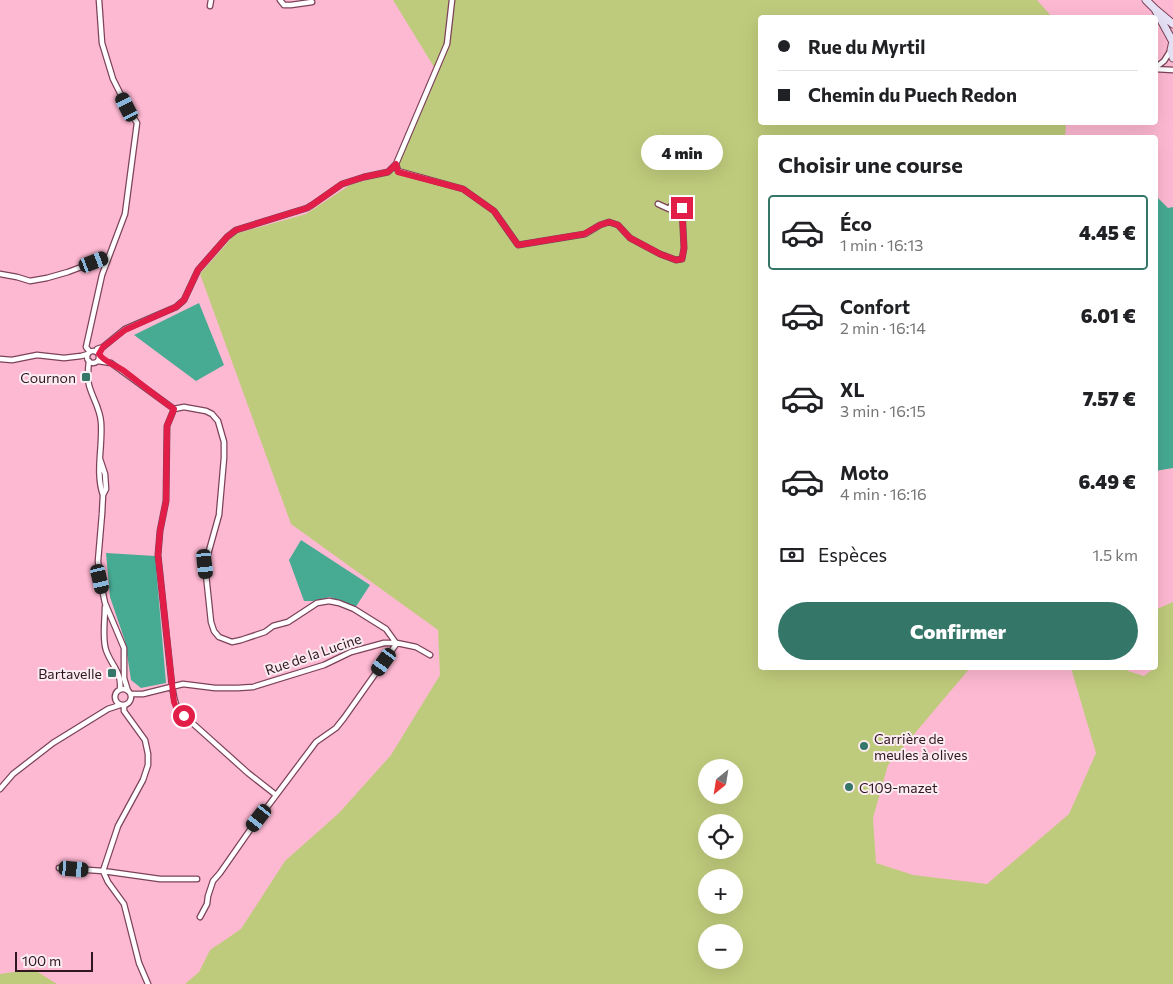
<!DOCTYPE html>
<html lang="fr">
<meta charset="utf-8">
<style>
:root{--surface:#fff;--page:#f2f2f2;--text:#202124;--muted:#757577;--line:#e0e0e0;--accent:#347667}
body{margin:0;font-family:Commissioner,sans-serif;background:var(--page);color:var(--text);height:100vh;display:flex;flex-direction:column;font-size:19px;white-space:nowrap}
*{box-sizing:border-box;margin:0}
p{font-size:16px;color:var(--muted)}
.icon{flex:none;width:28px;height:28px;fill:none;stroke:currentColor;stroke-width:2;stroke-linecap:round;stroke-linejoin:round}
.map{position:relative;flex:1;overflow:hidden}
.side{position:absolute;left:758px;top:135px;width:400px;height:535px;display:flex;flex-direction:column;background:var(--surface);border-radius:5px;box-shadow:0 5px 20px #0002}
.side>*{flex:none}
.top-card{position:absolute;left:758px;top:15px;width:400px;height:110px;border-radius:5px;box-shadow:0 5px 20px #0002;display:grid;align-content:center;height:110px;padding:0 20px;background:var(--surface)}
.needle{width:32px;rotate:210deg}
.fabs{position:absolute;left:698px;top:759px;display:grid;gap:10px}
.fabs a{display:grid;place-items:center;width:45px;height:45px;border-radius:50%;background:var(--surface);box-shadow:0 5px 20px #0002;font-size:25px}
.scale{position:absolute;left:15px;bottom:12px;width:78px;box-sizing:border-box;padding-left:5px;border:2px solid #2f1620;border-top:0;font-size:14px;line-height:18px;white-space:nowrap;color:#2f1620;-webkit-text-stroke:4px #fbecf1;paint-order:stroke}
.end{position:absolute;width:22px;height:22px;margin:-11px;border:6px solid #e11d48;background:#fff;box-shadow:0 0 0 2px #fff}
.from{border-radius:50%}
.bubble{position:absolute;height:35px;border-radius:18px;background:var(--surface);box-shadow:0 5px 20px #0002;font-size:16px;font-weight:800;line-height:35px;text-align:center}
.car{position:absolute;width:15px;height:30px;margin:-15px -8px;border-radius:6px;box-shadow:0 0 4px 1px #0007;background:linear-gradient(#222 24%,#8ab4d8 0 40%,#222 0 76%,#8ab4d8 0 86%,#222 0)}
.top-card b{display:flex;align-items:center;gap:18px;height:48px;font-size:19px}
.top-card b+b{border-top:1px solid var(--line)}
.top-card i{width:12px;height:12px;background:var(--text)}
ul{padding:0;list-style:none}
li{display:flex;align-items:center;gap:15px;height:75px;margin:0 10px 8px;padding:0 10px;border:2px solid transparent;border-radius:5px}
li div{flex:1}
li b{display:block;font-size:19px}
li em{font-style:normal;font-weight:800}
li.selected{border-color:var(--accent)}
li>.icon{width:45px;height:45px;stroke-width:1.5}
h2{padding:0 20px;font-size:22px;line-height:60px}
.pay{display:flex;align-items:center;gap:12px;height:55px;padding:0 20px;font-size:19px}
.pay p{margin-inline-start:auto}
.button{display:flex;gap:10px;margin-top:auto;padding:10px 20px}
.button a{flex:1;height:58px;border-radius:30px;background:var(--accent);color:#fff;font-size:20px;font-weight:800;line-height:58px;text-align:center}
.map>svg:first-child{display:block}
.green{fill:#bfcb7c;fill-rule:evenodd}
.water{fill:#47aa93}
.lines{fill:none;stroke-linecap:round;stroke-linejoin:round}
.minor-casing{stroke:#7c4259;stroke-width:7}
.secondary-casing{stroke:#7c4259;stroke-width:9}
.minor{stroke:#fff;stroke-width:4.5}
.secondary{stroke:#e7e2f5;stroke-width:7}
.route{stroke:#e11d48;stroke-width:6}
.poi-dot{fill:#347667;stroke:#fbecf1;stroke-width:2}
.labels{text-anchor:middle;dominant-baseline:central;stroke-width:4;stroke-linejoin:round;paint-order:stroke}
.poi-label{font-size:14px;fill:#2f1620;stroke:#fbecf1;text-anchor:end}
.street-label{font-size:14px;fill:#2f1620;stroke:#fbecf1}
</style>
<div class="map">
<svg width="1173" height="984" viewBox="0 0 1173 984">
<rect width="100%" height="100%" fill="#feb9d2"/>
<!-- green -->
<path class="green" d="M393,0H1037L1052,17L760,18V122L1066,123L1065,138H760V668H970L888,765L873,818L876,863L913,875L987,884L1069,814L1096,753L1071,668H1126L1128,671L1144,676L1153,669V668H1155V610L1173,602V984H185L199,972L210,950L241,929L285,861L339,813L391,755L440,675L438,630L291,524L200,274L235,234L306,214L350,185L387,174L403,156L434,67ZM706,768H734V795H706ZM706,822H734V850H706ZM706,878H734V905H706ZM706,932H734V960H706Z
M33,969L57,984H0V974Z"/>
<!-- water -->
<path class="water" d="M1155,195L1168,208L1173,207V468L1155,471V364L1157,346L1155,343Z
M199,303L224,365L196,381L134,335Z
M301,540L370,585L355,608L330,597L313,601H304L289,560Z
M106,553L155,556L166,683L141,688L131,680L125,641L110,597Z"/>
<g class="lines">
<defs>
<path id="minor" d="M280,0L284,5H291L312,2
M210,6L211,0
M1155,68L1164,61L1171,50
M1155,69L1173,70
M396,164L398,171L463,189L494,211L518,245L585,234L600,225L609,222L618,225L630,238L660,254L676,260L682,259L684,248L682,208L675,200L669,209L658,204
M0,274L17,277L30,281L47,278L68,272L108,257
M87 357a6 6 0 1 1 12 0a6 6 0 1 1-12 0Z
M96,351L97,349L103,347L125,329L176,307L184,300L198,270L227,237L236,230L307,208L312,205L342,184L364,177L388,172L396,164L447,44L452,0
M90,352L86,347L102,275L125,214L137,123L127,107L113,79L102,43L99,0
M0,359L12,360L37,355L64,358L81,356L88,354
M89,361C88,369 87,377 89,385C92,397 100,408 101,422C103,446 95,472 103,495
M98,361L111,363L174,409L167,426L166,501L160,531L158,555L172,686C174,696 174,704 180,712L248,773L276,795
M174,409L184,407L206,411L212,414L218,421L224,442V458L219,515L205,565L211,622L214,631L219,637L232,642L241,640L265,632L273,626L288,622L317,603L329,601L339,603L354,609L386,629L396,643
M100,459L105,474L106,489L103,495L102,514L98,561L100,579L105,603L124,648V678L128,691
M105,607C105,620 102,638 106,650C111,665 122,672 120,689
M115 697a8 8 0 1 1 16 0a8 8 0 1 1-16 0Z
M131,694H143L183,684L215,688H238L253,687L324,665L351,652L384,643H397L416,647L430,655
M124,706V711L145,740L148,754V765L143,780L118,826L103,871L108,882L124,904L139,963L148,984
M0,789L13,774L53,743L108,709L120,705
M59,868L103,871L160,879H197
M200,917L207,904L208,896L213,881L220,873L250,830L316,742L336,728L344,718L397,643"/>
<path id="secondary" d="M1146,0L1155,9L1173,24
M1155,9L1173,42
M1173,41L1171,50L1173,58"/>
</defs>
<!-- minor casing -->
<use href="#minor" class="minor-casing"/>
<!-- secondary casing -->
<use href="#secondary" class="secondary-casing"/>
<!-- minor -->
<use href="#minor" class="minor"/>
<!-- secondary -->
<use href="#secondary" class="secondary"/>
</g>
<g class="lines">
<!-- route -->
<path class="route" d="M184,716L176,707L174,702L158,555L160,531L166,501L167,426L174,409C157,397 141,384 124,371C116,365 104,362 99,354L103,347L125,330L176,307L184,300L198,270L227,237L236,230L307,208L312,205L342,184L364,177L388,172L396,164L398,172L463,189L494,211L518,245L584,234L600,225L609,222L618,225L630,238L660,254L676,260L682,259L684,248L682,208"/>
</g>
<!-- markers -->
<g class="poi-dot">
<rect x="81" y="372" width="10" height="10" rx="2.5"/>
<rect x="107" y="668" width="10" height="10" rx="2.5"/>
<circle cx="864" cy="746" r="5"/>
<circle cx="849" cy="787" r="5"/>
</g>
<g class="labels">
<!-- poi labels -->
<g class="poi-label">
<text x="76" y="377">Cournon</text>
<text x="102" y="673">Bartavelle</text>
<text x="874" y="738" text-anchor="start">Carrière de<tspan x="874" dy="16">meules à olives</tspan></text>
<text x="859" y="787" text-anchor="start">C109-mazet</text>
</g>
<!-- street labels -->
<g class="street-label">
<text transform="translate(313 654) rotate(-19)">Rue de la Lucine</text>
</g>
</g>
</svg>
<div class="fabs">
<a><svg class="needle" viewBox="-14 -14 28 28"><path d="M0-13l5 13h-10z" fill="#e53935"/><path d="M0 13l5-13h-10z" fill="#757577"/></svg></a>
<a><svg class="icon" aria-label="locate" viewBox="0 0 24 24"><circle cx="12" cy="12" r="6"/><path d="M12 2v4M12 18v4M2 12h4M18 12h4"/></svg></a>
<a>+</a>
<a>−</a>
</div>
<div class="scale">100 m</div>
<i class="end from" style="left:184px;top:716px"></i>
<i class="end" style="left:682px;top:208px"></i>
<div class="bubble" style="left:641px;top:135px;width:82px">4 min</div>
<i class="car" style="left:127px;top:107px;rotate:333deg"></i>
<i class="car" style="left:94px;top:262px;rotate:69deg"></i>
<i class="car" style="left:205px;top:564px;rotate:174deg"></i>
<i class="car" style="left:100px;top:579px;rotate:167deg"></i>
<i class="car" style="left:384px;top:662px;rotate:216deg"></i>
<i class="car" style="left:259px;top:818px;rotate:218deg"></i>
<i class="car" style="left:74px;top:869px;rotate:95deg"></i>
<div class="top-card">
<b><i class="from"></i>Rue du Myrtil</b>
<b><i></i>Chemin du Puech Redon</b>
</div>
<section class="side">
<h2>Choisir une course</h2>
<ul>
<li class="selected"><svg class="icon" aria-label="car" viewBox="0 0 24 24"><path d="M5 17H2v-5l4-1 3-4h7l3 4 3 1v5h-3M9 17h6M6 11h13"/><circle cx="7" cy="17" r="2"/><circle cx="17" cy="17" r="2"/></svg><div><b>Éco</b><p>1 min · 16:13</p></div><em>4.45 €</em></li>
<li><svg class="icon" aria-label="car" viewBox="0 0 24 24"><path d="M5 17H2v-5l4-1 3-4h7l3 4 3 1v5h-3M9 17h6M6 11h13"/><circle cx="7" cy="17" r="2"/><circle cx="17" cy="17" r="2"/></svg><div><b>Confort</b><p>2 min · 16:14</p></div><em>6.01 €</em></li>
<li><svg class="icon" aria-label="car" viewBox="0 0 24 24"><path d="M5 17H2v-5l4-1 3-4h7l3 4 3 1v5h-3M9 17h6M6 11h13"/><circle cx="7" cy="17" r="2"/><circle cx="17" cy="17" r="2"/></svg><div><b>XL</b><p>3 min · 16:15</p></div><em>7.57 €</em></li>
<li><svg class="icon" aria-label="car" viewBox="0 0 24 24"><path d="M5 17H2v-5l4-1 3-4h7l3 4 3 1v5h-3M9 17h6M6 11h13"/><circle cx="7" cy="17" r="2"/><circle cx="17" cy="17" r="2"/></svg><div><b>Moto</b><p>4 min · 16:16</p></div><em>6.49 €</em></li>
</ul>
<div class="pay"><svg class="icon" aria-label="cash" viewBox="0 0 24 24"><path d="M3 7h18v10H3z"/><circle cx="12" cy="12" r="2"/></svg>Espèces<p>1.5 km</p></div>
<div class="button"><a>Confirmer</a></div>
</section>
</div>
